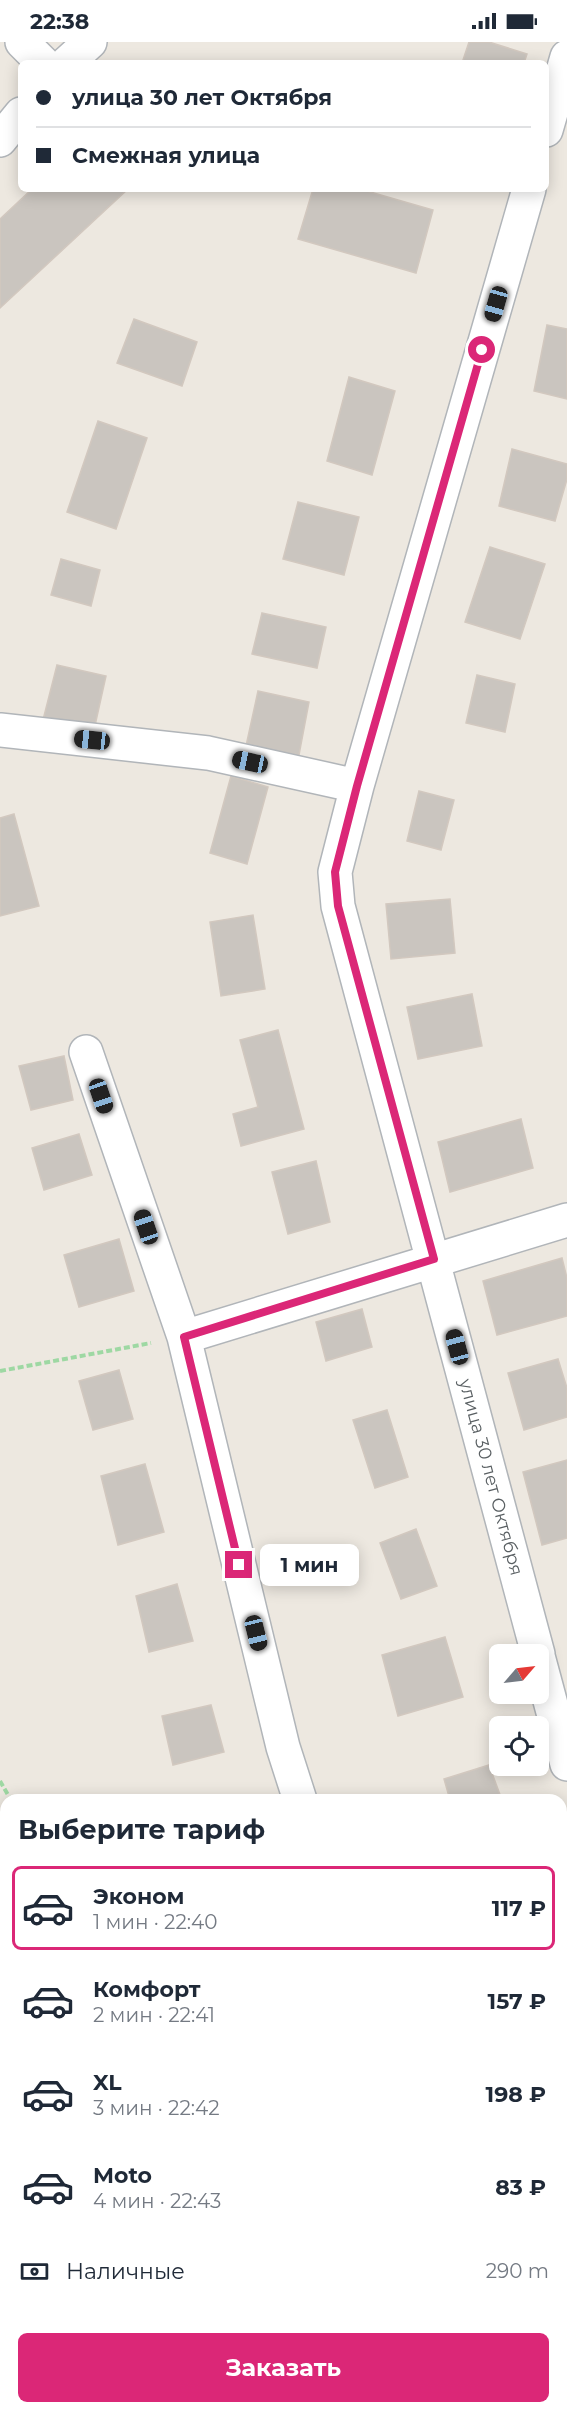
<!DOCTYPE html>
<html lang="ru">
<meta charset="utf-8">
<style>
:root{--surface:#fff;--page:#f2f2f3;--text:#1f2937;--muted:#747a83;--line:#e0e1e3;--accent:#db2777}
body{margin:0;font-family:Montserrat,sans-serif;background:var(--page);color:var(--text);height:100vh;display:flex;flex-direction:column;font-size:22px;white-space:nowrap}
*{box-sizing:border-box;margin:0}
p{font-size:20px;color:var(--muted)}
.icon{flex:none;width:33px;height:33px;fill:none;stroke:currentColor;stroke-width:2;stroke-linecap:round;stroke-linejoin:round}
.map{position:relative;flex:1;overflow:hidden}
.drawer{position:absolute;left:0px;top:1752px;width:567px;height:620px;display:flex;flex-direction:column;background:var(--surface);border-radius:18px 18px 0 0;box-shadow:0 3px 15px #0003}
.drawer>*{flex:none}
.top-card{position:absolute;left:18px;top:18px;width:531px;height:132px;border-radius:9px;box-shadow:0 3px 15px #0003;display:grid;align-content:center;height:132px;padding:0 18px;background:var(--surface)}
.needle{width:39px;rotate:62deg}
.controls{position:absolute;left:489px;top:1602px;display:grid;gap:12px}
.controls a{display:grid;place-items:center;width:60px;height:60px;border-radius:9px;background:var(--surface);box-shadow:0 3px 15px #0003;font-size:30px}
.end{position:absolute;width:27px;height:27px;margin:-14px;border:8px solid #db2777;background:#fff;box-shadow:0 0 0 3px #fff}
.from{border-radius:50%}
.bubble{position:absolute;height:42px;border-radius:9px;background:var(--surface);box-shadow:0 3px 15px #0003;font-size:20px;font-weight:700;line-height:42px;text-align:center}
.car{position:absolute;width:18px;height:36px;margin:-18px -9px;border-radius:8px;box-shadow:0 0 4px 2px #0007;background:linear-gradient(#222 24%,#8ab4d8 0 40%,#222 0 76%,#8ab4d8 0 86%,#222 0)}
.top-card b{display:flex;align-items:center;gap:21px;height:57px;font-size:22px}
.top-card b+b{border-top:2px solid var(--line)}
.top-card i{width:15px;height:15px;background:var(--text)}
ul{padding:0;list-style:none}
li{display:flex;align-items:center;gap:18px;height:84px;margin:0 12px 9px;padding:0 6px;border:3px solid transparent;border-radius:9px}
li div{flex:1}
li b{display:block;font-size:22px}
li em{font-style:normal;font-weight:700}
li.on{border-color:var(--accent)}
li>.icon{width:54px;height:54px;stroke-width:1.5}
h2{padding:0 18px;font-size:27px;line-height:72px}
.pay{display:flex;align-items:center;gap:15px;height:66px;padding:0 18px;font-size:22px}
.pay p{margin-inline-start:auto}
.primary-button{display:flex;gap:12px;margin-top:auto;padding:12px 18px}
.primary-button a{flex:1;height:69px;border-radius:9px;background:var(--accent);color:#fff;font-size:24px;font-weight:700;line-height:69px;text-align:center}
.status{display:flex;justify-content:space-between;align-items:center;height:42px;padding:0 30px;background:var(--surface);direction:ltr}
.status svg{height:16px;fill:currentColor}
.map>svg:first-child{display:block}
.building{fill:#cac5bf;stroke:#d2c8bf;stroke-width:1.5}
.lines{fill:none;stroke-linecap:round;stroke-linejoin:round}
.minor-casing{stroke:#b1b5b9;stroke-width:36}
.path{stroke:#9ed8a3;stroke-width:4;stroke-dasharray:6 3;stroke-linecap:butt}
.minor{stroke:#fff;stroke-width:33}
.route{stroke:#db2777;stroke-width:8}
.labels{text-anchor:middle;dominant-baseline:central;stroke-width:4.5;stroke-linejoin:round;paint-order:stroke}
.street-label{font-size:18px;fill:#595f62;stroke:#fff}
</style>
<div class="status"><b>22:38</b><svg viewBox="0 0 49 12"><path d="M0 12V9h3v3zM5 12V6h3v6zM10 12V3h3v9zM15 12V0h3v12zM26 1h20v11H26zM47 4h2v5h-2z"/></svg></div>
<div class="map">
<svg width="567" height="2371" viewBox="0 0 567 2371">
<rect width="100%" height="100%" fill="#ede8e0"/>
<!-- building -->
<path class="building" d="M469,0H489L527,12L524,21H462Z
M32,147H128L0,266V177Z
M313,147H360L433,168L416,231L298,197Z
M134,277L197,300L182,344L117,321Z
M547,283L567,287V357L534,349Z
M349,335L395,349L372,433L327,419Z
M98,379L147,396L116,487L67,470Z
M512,407L567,422V437L555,479L499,464Z
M298,460L359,475L344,533L283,517Z
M490,505L545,522L520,597L465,580Z
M61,517L100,528L91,564L51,553Z
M262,571L326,585L317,626L252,612Z
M57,623L106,634L94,688L43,678Z
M477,633L515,642L505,690L466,681Z
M258,649L309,660L299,713L246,704Z
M231,734L268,745L247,822L210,811Z
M419,749L454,758L441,808L407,799Z
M14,772L39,864L0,874V776Z
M450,857L455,911L391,917L386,862Z
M253,873L265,947L221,954L210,880Z
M472,952L482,1004L418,1017L407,965Z
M278,988L304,1087L241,1104L233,1072L258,1065L240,998Z
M64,1014L73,1058L31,1068L19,1024Z
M521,1077L533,1126L450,1150L438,1100Z
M79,1092L92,1133L44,1148L32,1106Z
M316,1119L330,1180L288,1192L272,1130Z
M119,1197L134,1249L79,1265L64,1213Z
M562,1216L567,1236V1274L497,1293L483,1239Z
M362,1267L372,1305L326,1319L316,1280Z
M558,1317L567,1346V1375L524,1388L508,1331Z
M119,1328L133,1377L93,1388L79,1339Z
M387,1368L408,1435L375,1446L353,1378Z
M567,1418V1496L542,1503L523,1430Z
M145,1422L164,1490L118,1503L101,1434Z
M416,1487L437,1544L401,1557L380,1501Z
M177,1542L193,1599L149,1610L136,1554Z
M445,1595L463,1655L398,1674L382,1613Z
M211,1663L224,1710L173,1723L162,1674Z
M489,1723L502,1758H450L444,1737Z
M567,2195V2279L561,2275V2204Z"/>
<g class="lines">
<defs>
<path id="minor" d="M22,0L43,21
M67,21L90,0
M546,88L567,15
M0,98L21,72
M529,147L357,744L335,830L338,864L538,1612
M0,688L208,711L357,744
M86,1010L184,1295L283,1705L300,1758
M184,1295L567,1178
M538,1614L567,1722
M561,2018L567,2019
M561,2363L567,2367
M248,2366L249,2371"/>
</defs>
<!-- minor casing -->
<use href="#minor" class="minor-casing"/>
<!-- path -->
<path class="path" d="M0,1329L151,1301
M0,1739L11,1758
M0,1894L6,1893
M0,2290L6,2288
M121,2366L122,2371"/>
<!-- minor -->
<use href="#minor" class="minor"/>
</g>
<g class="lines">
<!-- route -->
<path class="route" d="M239,1523L184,1295L434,1217L338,864L335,830L357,744L482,308"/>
</g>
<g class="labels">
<!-- street labels -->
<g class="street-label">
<text transform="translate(491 1435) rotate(75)">улица 30 лет Октября</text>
</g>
</g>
</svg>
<div class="controls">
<a><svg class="needle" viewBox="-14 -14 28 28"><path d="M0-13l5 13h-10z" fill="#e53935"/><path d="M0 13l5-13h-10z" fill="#747a83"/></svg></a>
<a><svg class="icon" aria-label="locate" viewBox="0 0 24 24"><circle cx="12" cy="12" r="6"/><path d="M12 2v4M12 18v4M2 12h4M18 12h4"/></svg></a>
</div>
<i class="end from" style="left:482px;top:308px"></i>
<i class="end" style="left:239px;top:1523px"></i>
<div class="bubble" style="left:260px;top:1502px;width:99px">1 мин</div>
<i class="car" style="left:496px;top:262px;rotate:196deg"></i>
<i class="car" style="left:92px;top:698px;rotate:276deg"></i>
<i class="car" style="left:250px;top:720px;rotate:282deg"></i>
<i class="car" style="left:101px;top:1054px;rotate:161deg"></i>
<i class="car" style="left:146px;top:1185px;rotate:341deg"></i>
<i class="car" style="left:457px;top:1305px;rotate:345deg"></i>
<i class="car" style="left:256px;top:1591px;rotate:166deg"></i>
<div class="top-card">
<b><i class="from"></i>улица 30 лет Октября</b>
<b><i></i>Смежная улица</b>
</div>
<section class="drawer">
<h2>Выберите тариф</h2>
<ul>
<li class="on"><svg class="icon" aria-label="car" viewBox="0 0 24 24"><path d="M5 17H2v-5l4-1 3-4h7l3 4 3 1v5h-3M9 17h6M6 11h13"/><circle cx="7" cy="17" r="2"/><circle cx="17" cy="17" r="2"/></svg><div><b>Эконом</b><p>1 мин · 22:40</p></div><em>117 ₽</em></li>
<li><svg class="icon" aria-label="car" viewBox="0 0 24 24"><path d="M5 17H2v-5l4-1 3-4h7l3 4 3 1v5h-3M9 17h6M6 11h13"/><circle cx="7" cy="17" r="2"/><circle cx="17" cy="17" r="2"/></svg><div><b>Комфорт</b><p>2 мин · 22:41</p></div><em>157 ₽</em></li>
<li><svg class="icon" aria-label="car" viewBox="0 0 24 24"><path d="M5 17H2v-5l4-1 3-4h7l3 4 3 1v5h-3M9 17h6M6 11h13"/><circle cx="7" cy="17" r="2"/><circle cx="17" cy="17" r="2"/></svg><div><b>XL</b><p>3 мин · 22:42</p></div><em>198 ₽</em></li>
<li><svg class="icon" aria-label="car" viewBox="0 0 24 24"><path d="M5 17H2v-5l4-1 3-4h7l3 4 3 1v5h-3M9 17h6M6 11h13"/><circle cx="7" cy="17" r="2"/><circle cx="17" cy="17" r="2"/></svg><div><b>Moto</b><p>4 мин · 22:43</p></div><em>83 ₽</em></li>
</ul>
<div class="pay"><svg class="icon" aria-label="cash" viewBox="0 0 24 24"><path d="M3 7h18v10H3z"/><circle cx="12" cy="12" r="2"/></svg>Наличные<p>290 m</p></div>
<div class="primary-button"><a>Заказать</a></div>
</section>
</div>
